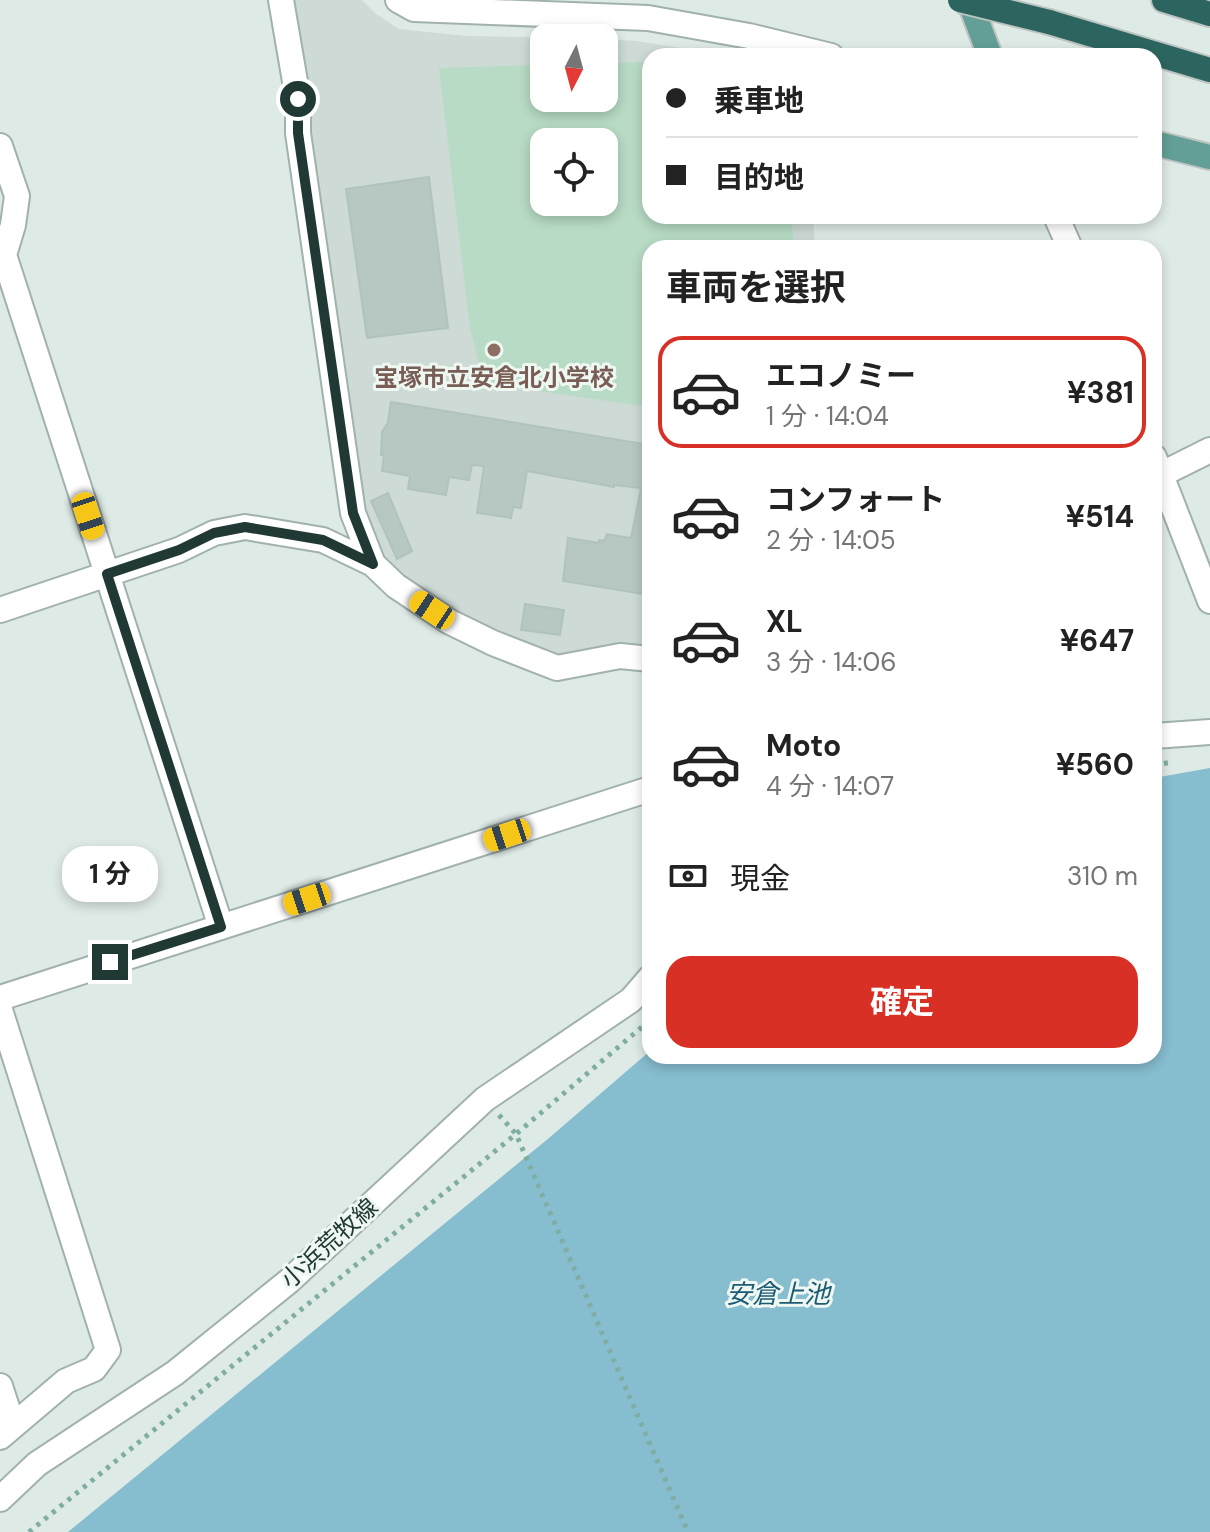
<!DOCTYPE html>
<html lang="ja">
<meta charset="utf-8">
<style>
:root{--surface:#fff;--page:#f6f6f6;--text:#222;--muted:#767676;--line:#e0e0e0;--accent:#d93025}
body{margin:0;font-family:"DM Sans","Noto Sans JP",sans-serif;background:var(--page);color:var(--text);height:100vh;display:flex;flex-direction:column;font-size:30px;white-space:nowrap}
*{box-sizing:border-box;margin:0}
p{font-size:26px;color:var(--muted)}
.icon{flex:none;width:44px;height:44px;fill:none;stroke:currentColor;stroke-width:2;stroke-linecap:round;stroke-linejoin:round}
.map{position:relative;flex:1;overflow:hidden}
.side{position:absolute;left:642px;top:240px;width:520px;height:824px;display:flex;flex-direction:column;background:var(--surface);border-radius:24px;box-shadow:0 4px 12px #0003}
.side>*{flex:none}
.banner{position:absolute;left:642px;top:48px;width:520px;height:176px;border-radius:24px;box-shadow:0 4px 12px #0003;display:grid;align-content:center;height:176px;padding:0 24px;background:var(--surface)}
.needle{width:52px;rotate:186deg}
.fabs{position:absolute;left:530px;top:24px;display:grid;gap:16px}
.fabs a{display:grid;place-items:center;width:88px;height:88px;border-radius:16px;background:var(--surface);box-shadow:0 4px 12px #0003;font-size:40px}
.end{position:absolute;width:36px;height:36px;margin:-18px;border:10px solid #203935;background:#fff;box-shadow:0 0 0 4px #fff}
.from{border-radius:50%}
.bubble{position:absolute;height:56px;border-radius:24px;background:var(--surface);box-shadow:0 4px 12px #0003;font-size:26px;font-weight:700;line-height:56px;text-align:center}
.car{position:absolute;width:24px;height:48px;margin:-24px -12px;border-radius:10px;box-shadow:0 0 6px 2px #0007;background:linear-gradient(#f5c518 24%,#345 0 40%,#f5c518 0 76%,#345 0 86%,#f5c518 0)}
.banner b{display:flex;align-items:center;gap:28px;height:76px;font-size:30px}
.banner b+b{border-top:2px solid var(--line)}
.banner i{width:20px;height:20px;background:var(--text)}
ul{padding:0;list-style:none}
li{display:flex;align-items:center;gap:24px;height:112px;margin:0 16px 12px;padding:0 8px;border:4px solid transparent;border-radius:24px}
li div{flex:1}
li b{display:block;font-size:30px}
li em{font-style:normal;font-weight:700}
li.active{border-color:var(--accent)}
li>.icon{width:72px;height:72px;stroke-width:1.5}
h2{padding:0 24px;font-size:36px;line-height:96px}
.pay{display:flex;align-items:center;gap:20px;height:88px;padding:0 24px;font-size:30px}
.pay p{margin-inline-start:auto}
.cta{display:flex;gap:16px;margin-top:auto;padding:16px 24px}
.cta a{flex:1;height:92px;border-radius:24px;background:var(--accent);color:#fff;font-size:32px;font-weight:700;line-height:92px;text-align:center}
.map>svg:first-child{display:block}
.built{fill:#cddad5;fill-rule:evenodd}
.green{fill:#b7dbc4;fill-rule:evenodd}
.water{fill:#86bdcf}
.building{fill:#b7c7c2;stroke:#b1c3bd;stroke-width:2}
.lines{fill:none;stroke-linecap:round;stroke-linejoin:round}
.minor-casing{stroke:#a1b1ad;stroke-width:28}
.major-casing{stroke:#bcc4c2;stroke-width:28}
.highway-casing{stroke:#bcc4c2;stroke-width:28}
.path{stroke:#7fada3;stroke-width:5;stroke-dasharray:4 6;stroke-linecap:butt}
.minor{stroke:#fff;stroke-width:24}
.major{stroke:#639f96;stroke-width:24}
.highway{stroke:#2c655f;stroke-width:24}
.highway-bridge-casing{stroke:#bcc4c2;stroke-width:28;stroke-linecap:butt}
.highway-bridge{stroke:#2c655f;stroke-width:24}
.route{stroke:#203935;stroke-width:10}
.education-dot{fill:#8d6e63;stroke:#eff7f3;stroke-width:3}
.labels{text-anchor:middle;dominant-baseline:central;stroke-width:6;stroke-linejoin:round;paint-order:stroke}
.education-label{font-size:24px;font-weight:bold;fill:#785e54;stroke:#eff7f3}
.street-label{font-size:24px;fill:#203935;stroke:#eff7f3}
.water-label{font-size:26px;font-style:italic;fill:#1b5c74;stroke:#eff7f3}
</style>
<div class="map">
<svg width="1210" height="1532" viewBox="0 0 1210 1532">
<rect width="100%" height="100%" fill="#deeae6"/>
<!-- built -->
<path class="built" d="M290,0H362L376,14L399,29L466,36L586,38H544V98H604V39L636,41L730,56H650V216H813L815,248H650V650L563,658L501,638L410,585L384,560L361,521L308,109ZM544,142H604V202H544Z"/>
<!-- green -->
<path class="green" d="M650,62V216H791L794,248H650V407L484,383L470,328L439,68L544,65V98H604V63ZM544,142H604V202H544Z"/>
<!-- water -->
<path class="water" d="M1210,768V1532H68L549,1138L650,1051V1056H1154V778Z"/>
<!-- building -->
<path class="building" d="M429,177L448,328L367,338L346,189Z
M391,402L650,445V595L563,581L568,538L599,543V540L604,541L607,534L631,538L641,488L614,485V487L527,471L521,508L513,507L511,518L477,513L484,466L472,465L469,480L449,477L446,495L408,489L410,476L382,471L384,455H381L382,432L388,422Z
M388,493L412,551L397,559L371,501Z
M525,604L564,610L560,635L521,630Z"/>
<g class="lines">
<defs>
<path id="minor" d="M281,0L298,99V133L353,513L373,564L396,586L450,622L493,643L557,668L620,656L650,659
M398,0L414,9L648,18L749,36L831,56
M0,146L17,196L13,225L4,255
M1056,216L1070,248
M0,252L4,255L221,927
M1154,457L1210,601
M1154,478L1210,450
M0,610L179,550L214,533L245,527L323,540L373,564
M1154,736L1210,732
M0,998L650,789
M0,1010L108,1350L94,1369L66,1381L0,1437
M0,1386L13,1426
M0,1499L37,1464L175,1373L289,1281L485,1099L631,1000L650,978"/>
<path id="major" d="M969,0L990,56
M1154,143L1210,157"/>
<path id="highway" d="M1164,0L1210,14
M1049,22L1210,70"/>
</defs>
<!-- minor casing -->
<use href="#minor" class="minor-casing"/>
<!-- major casing -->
<use href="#major" class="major-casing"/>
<!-- highway casing -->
<use href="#highway" class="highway-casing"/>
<!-- path -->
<path class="path" d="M1154,765L1173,762
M499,1115L516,1134L688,1532
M29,1532L516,1134L649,1021"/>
<!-- minor -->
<use href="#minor" class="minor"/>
<!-- major -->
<use href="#major" class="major"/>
<!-- highway -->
<use href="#highway" class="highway"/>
<defs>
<path id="highway-bridge" d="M960,0L1049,22"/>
</defs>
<!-- highway-bridge casing -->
<use href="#highway-bridge" class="highway-bridge-casing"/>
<!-- highway-bridge -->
<use href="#highway-bridge" class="highway-bridge"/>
</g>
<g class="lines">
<!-- route -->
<path class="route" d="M110,962L221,927L107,574L179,550L214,533L245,527L323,540L373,564L353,513L298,133V99"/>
</g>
<!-- markers -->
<circle class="education-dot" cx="494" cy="350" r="8"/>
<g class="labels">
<!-- education labels -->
<g class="education-label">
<text x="494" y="377">宝塚市立安倉北小学校</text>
</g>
<!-- street labels -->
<g class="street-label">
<text transform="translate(329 1243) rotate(-42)">小浜荒牧線</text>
</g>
<!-- water labels -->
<g class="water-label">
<text x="778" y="1294">安倉上池</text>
</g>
</g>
</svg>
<div class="fabs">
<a><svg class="needle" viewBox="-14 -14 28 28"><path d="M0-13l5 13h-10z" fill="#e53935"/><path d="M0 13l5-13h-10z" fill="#767676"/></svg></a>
<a><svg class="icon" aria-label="locate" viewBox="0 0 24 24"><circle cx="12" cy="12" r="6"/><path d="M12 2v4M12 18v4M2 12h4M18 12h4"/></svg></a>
</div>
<i class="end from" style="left:298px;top:99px"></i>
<i class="end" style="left:110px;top:962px"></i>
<div class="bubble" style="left:62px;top:846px;width:96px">1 分</div>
<i class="car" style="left:88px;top:516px;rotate:162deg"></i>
<i class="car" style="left:432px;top:610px;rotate:303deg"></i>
<i class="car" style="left:507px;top:835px;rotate:252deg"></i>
<i class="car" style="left:307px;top:899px;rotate:252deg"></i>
<div class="banner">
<b><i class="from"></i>乗車地</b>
<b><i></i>目的地</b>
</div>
<section class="side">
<h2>車両を選択</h2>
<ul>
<li class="active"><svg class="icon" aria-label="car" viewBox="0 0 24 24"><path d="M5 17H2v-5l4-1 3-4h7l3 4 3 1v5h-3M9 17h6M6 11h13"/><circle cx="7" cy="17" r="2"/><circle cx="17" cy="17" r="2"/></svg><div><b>エコノミー</b><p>1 分 · 14:04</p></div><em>¥381</em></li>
<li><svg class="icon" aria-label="car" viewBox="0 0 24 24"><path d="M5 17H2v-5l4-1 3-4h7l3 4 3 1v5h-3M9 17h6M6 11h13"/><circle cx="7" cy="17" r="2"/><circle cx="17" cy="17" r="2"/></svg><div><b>コンフォート</b><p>2 分 · 14:05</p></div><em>¥514</em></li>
<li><svg class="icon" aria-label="car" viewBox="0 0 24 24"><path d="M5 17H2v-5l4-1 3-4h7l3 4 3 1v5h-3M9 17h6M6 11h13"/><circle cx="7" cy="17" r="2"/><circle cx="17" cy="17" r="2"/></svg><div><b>XL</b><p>3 分 · 14:06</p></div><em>¥647</em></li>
<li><svg class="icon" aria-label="car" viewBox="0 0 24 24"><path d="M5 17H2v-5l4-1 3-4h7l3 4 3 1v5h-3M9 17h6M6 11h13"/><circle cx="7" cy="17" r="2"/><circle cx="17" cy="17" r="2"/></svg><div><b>Moto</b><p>4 分 · 14:07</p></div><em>¥560</em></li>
</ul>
<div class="pay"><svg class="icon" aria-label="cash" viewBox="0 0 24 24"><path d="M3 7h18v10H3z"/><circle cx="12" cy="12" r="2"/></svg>現金<p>310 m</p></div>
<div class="cta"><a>確定</a></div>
</section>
</div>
